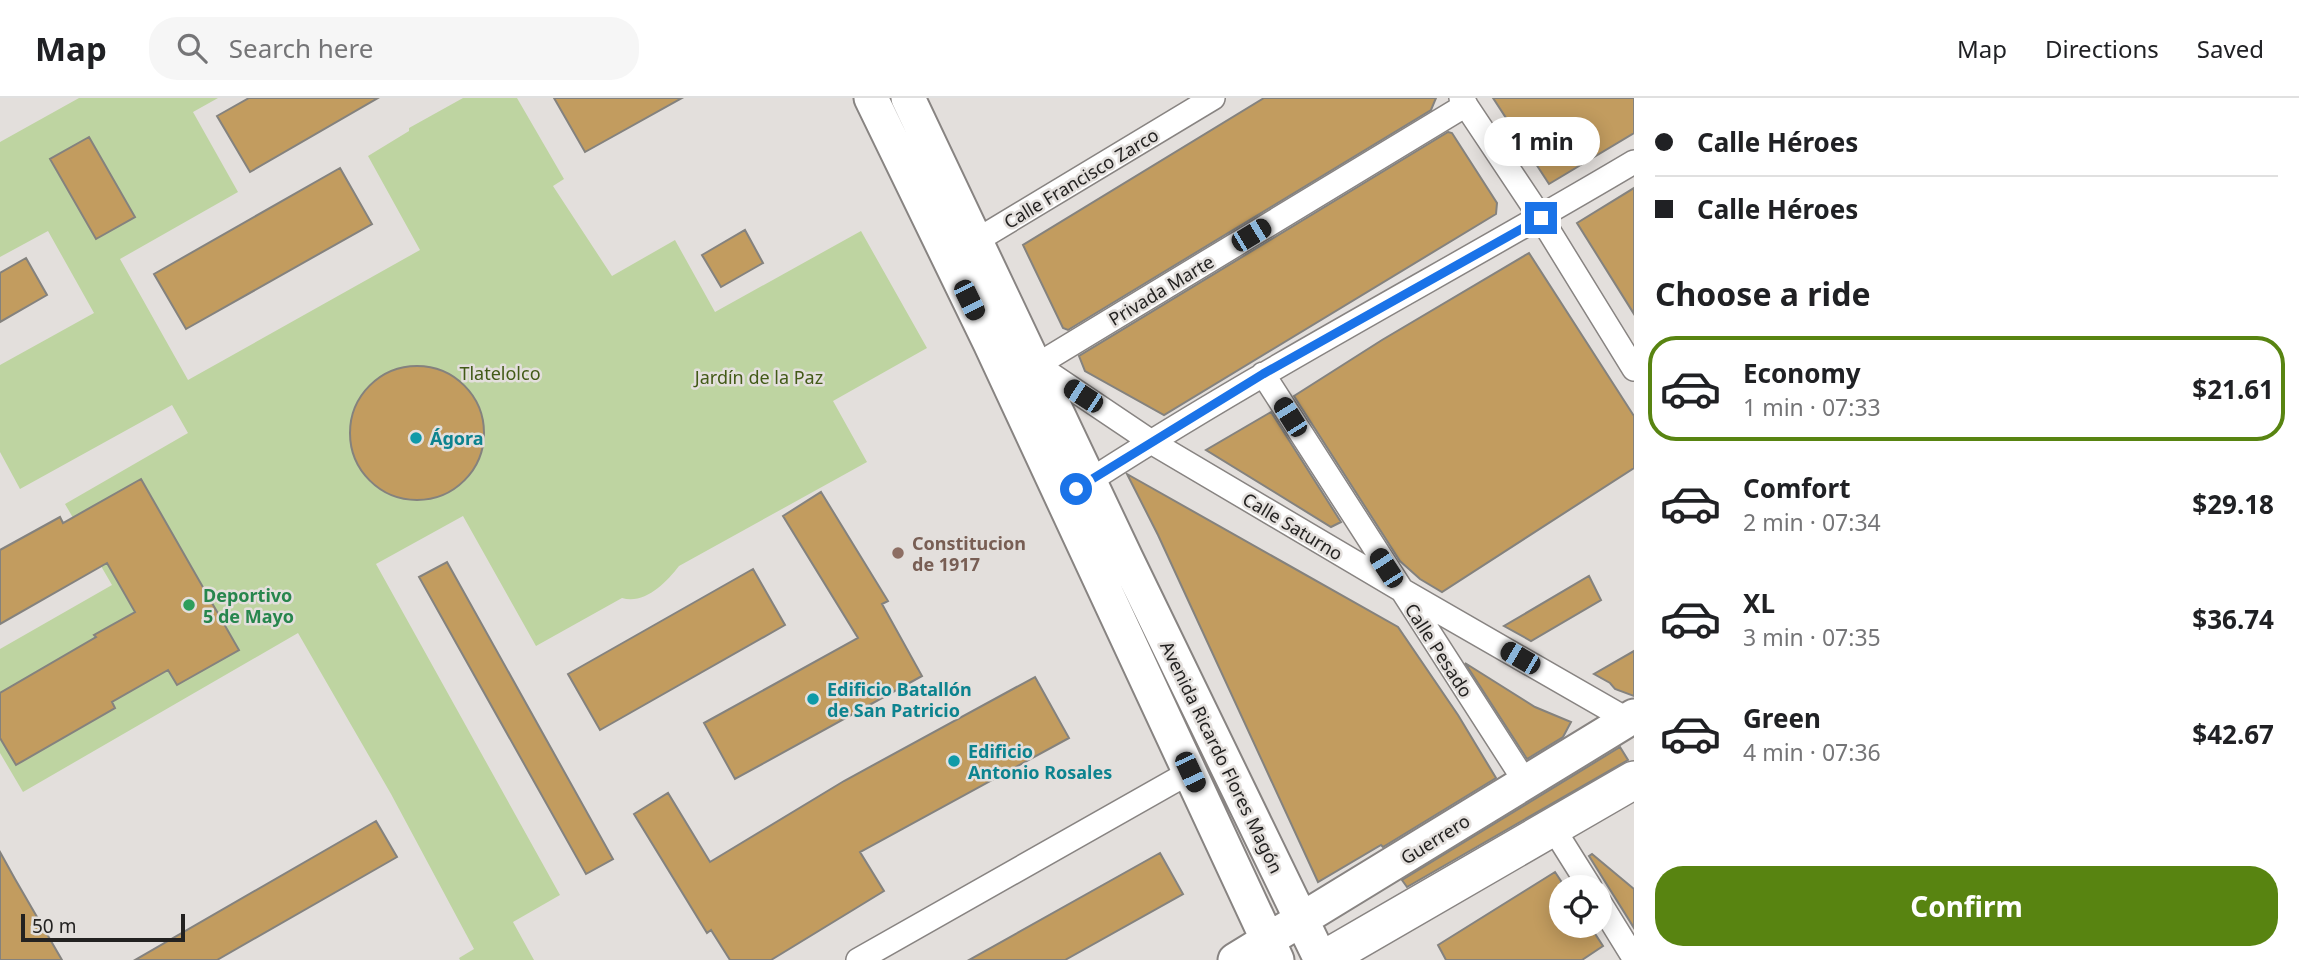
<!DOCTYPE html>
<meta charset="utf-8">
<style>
:root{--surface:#fff;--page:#f6f6f6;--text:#202124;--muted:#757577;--line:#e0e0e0;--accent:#588411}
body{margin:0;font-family:"Noto Sans",sans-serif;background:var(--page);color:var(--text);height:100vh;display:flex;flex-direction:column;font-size:26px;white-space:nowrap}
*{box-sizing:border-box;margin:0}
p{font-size:23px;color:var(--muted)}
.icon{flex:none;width:38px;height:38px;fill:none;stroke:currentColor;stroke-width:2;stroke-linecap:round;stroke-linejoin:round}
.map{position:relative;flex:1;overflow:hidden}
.panel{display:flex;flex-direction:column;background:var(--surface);width:665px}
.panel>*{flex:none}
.top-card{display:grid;align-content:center;height:154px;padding:0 21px;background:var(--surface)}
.fabs{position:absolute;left:1549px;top:777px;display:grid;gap:14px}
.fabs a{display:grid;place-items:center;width:63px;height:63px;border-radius:50%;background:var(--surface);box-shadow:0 4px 18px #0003;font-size:35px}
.scale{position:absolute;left:21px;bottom:18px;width:164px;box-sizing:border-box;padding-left:7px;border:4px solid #232221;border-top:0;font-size:19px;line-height:24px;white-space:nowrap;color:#232221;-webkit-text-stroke:5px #e3dfdc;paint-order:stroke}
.end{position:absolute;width:32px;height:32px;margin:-16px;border:9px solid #1a73e8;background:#fff;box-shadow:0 0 0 4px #fff}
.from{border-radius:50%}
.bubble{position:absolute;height:49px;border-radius:24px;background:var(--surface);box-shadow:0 4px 18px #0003;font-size:23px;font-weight:700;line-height:49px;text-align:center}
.car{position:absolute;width:21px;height:42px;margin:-21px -10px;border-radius:9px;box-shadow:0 0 5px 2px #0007;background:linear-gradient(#222 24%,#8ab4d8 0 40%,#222 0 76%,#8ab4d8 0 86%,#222 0)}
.top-card b{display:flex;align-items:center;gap:24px;height:66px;font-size:26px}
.top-card b+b{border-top:2px solid var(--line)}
.top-card i{width:18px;height:18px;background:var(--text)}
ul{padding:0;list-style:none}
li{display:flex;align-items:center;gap:21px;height:105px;margin:0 14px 10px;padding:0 7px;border:4px solid transparent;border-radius:28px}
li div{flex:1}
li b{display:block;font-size:26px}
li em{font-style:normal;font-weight:700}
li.on{border-color:var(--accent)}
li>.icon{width:63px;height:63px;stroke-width:1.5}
h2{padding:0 21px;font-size:32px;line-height:84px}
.action{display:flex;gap:14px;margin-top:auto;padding:14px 21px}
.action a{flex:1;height:80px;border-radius:28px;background:var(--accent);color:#fff;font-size:28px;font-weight:700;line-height:80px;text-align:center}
header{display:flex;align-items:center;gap:42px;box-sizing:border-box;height:98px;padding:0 35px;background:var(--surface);border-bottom:2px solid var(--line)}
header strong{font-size:33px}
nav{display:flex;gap:38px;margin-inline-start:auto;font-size:24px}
.search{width:490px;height:63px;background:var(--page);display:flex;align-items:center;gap:18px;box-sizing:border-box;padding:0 24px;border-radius:28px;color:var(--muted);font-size:26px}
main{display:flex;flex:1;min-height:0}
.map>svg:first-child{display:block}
.green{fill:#bed4a1}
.building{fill:#c29c5f;stroke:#84827e;stroke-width:2}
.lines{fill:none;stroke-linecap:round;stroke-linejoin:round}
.street-casing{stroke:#888482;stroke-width:26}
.secondary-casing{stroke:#888482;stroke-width:37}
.primary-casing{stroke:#888482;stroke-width:40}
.street{stroke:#fff;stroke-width:23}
.secondary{stroke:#fff;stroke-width:33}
.primary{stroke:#fff;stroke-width:37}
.route{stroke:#1a73e8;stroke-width:9}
.culture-dot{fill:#0f9aa8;stroke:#e3dfdc;stroke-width:2.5}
.education-dot{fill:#8d6e63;stroke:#e3dfdc;stroke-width:2.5}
.leisure-dot{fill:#2e9e5b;stroke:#e3dfdc;stroke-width:2.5}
.labels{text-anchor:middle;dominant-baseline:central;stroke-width:5;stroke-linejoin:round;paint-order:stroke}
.street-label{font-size:18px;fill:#232221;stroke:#e3dfdc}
.park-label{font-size:18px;fill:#425a17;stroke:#e3dfdc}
.culture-label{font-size:18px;font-weight:bold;fill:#0d838f;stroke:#e3dfdc;text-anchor:start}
.education-label{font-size:18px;font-weight:bold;fill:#785e54;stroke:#e3dfdc;text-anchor:start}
.leisure-label{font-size:18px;font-weight:bold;fill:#27864d;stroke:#e3dfdc;text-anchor:start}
</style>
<header>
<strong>Map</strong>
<div class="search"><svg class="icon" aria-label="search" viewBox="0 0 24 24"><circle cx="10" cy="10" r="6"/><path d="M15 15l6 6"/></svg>Search here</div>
<nav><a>Map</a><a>Directions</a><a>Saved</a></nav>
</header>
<main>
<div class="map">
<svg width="1634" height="862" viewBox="0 0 1634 862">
<rect width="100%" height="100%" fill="#e3dfdc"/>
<!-- green -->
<path class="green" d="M79,0H218L193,14L238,94L120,161L188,282L420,152L368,58L409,33V30L463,0H517L564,81L553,88L612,178L675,142L715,214L861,133L927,250L833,303L867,364L679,468C666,485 644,507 622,500L536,548L463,418L376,466L560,797L513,824L534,862H460L459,860L474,851L391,696L298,535L23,694L0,655V551L112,487L65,406L188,335L172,307L20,391L0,354V267L94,215L48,133L0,159V44Z"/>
<!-- building -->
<path class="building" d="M249,0H378L250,74L217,18Z
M554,0H682L585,54Z
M1264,0H1436L1431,12L1068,232L1063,230L1023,147Z
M1493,0H1634V35L1549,86Z
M1448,34L1452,35L1497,105L1496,116L1164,317L1085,273L1079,258Z
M89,39L135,119L96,141L50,61Z
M340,70L372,126L186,231L154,176Z
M1634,90V216L1577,125Z
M745,132L763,165L721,189L702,157Z
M1529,155L1634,318V370L1442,494L1420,481L1400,463L1294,298L1382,242Z
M26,160L47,197L0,224V175Z
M350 335a67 67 0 1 1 134 0a67 67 0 1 1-134 0Z
M1271,314L1341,424L1331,429L1206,352Z
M1127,376L1398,529L1458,617L1496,680L1383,749L1381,747L1318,784L1158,437Z
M141,381L239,552L177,587L168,572L112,604L115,610L16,667L0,640V595L96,539L94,537L135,514L107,465L0,526V452L60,419L63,425Z
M821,394L888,503L882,506L922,578L735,681L704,625L858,540L783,418Z
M447,464L613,761L586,776L419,479Z
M753,471L785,527L600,632L568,576Z
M1589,478L1601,502L1531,543L1504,528Z
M1634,553V598L1615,591L1610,585L1594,576Z
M1465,565L1535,609L1571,624L1563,639L1527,661Z
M1035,579L1069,640L860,754L884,793L771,862H730L711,832L707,835L634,716L668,695L710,764L844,683Z
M1620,649L1628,662L1407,789L1402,782Z
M376,723L397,759L217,862H135Z
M0,754L15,781L62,862H0Z
M1160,755L1183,796L1065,862H969Z
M1592,756L1634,791V830L1589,758Z
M1555,774L1561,783V828H1590L1603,848L1582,862H1446L1438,847Z"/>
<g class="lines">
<defs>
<path id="street" d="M1461,0L1541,120L1634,271
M1466,7L1037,267L1153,345L1400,491L1628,622
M964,150L1213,0
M1263,276L1526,685
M1077,391C1258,273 1449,174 1634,64
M1553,730L1590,789
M1600,805L1634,860
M858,862L1190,674"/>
<path id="secondary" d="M871,0L990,245L1277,862
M908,0L1126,460L1321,862
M1235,862L1634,618"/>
<path id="primary" d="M1323,862L1634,682"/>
</defs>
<!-- street casing -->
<use href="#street" class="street-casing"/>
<!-- secondary casing -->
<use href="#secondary" class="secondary-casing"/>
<!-- primary casing -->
<use href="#primary" class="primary-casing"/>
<!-- street -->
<use href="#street" class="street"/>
<!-- secondary -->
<use href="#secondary" class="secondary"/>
<!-- primary -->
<use href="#primary" class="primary"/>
</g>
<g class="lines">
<!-- route -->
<path class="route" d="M1076,391L1263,276L1541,120"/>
</g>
<!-- markers -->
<g class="culture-dot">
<circle cx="416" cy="340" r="7"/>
<circle cx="813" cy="601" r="7"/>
<circle cx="954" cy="663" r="7"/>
</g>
<circle class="education-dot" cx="898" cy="455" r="7"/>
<circle class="leisure-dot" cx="189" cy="507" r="7"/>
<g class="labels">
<!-- street labels -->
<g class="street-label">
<text transform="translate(1081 80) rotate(-31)">Calle Francisco Zarco</text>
<text transform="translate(1161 192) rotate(-31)">Privada Marte</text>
<text transform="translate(1293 428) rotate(31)">Calle Saturno</text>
<text transform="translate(1439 552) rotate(57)">Calle Pesado</text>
<text transform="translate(1222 659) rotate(64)">Avenida Ricardo Flores Magón</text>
<text transform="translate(1435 741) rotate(-32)">Guerrero</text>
</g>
<!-- park labels -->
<g class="park-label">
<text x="500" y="275">Tlatelolco</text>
<text x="759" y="279">Jardín de la Paz</text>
</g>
<!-- culture labels -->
<g class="culture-label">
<text x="430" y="340">Ágora</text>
<text x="827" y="591">Edificio Batallón<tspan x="827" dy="21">de San Patricio</tspan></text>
<text x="968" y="653">Edificio<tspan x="968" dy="21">Antonio Rosales</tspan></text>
</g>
<!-- education labels -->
<g class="education-label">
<text x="912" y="445">Constitucion<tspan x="912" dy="21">de 1917</tspan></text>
</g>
<!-- leisure labels -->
<g class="leisure-label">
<text x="203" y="497">Deportivo<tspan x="203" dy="21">5 de Mayo</tspan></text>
</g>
</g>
</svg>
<div class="fabs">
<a><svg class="icon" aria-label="locate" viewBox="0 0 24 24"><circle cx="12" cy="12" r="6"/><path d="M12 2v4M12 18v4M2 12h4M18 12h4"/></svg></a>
</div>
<div class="scale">50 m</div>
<i class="end from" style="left:1076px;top:391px"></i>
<i class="end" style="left:1541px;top:120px"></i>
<div class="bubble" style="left:1484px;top:19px;width:116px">1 min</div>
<i class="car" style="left:1251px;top:137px;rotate:59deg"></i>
<i class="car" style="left:969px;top:202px;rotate:154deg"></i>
<i class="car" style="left:1083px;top:298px;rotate:303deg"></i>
<i class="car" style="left:1290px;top:319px;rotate:328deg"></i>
<i class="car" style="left:1386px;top:470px;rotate:327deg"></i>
<i class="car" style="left:1520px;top:560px;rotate:300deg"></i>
<i class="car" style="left:1190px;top:674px;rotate:155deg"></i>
</div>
<section class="panel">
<div class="top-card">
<b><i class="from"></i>Calle Héroes</b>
<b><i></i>Calle Héroes</b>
</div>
<h2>Choose a ride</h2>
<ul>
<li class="on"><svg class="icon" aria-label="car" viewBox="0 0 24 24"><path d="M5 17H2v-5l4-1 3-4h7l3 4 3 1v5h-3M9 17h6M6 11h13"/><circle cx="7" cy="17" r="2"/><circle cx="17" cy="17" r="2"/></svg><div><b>Economy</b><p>1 min · 07:33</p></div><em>$21.61</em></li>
<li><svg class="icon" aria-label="car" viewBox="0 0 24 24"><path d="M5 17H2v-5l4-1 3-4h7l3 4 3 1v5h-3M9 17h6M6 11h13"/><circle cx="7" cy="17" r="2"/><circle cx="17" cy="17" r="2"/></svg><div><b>Comfort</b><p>2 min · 07:34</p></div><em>$29.18</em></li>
<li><svg class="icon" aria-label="car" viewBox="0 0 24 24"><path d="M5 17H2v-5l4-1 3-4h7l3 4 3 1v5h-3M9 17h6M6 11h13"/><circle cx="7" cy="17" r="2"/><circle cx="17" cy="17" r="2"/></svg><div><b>XL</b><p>3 min · 07:35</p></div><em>$36.74</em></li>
<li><svg class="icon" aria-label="car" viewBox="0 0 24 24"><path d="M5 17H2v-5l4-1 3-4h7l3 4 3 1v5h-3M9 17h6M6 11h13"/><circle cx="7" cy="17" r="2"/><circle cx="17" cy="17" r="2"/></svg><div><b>Green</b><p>4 min · 07:36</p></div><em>$42.67</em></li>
</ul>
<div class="action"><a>Confirm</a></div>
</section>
</main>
